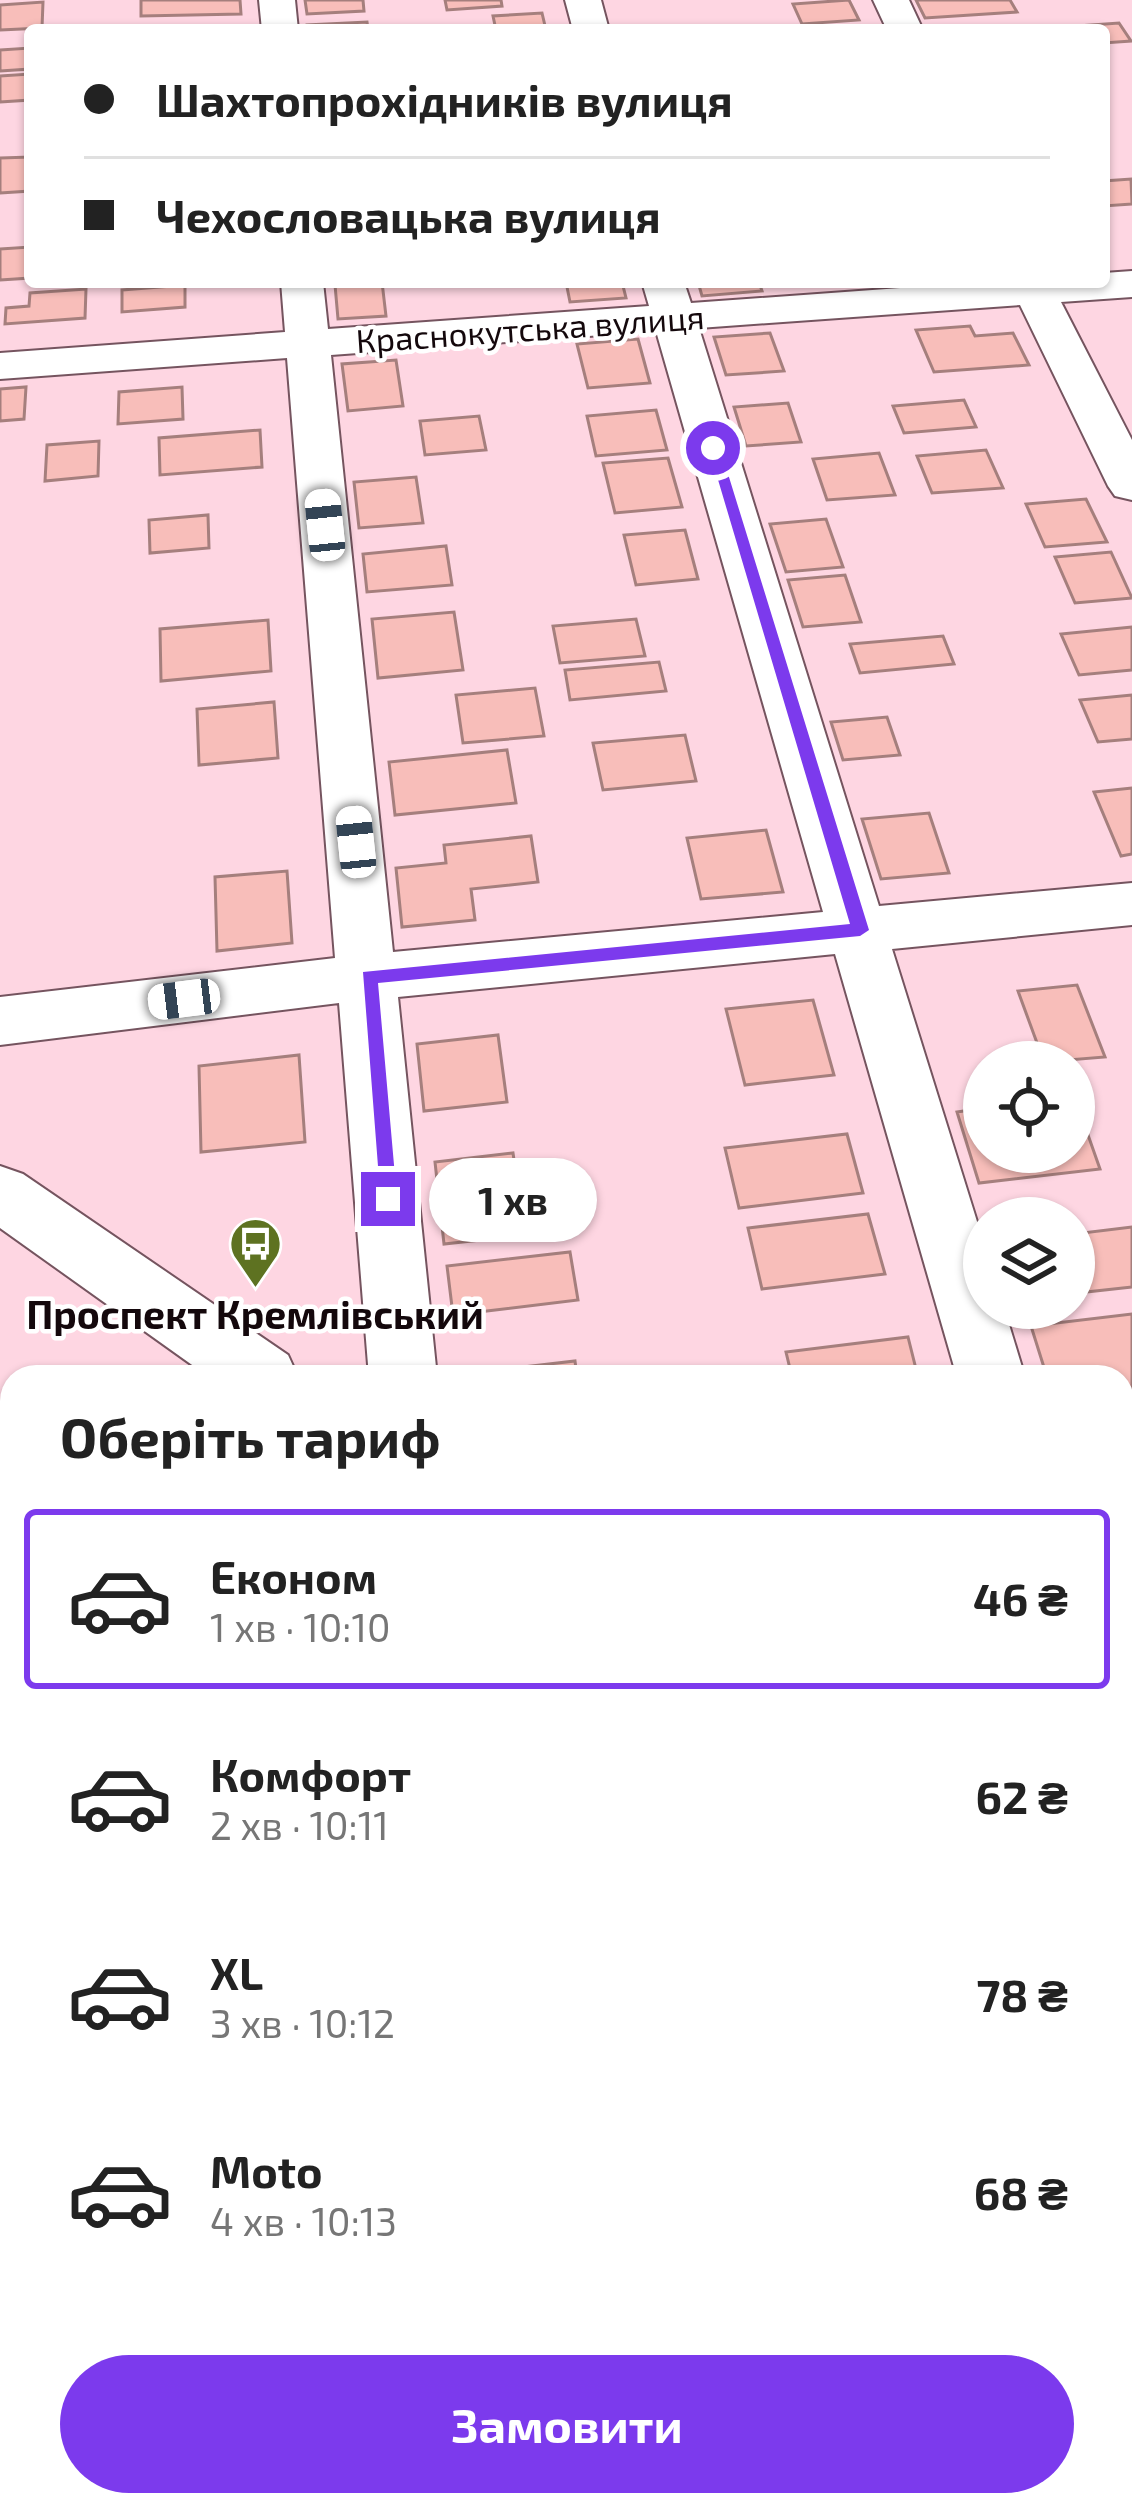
<!DOCTYPE html>
<html lang="uk">
<meta charset="utf-8">
<style>
:root{--surface:#fff;--page:#f2f2f2;--text:#222;--muted:#767676;--line:#e0e0e0;--accent:#7c3aed}
body{margin:0;font-family:"Exo 2",sans-serif;background:var(--page);color:var(--text);height:100vh;display:flex;flex-direction:column;font-size:45px;white-space:nowrap}
*{box-sizing:border-box;margin:0}
p{font-size:39px;color:var(--muted)}
.icon{flex:none;width:66px;height:66px;fill:none;stroke:currentColor;stroke-width:2;stroke-linecap:round;stroke-linejoin:round}
.map{position:relative;flex:1;overflow:hidden}
.panel{position:absolute;left:0px;top:1365px;width:1134px;height:1152px;display:flex;flex-direction:column;background:var(--surface);border-radius:36px 36px 0 0;box-shadow:0 3px 9px #0004}
.panel>*{flex:none}
.guide{position:absolute;left:24px;top:24px;width:1086px;height:264px;border-radius:12px;box-shadow:0 3px 9px #0004;display:grid;align-content:center;height:264px;padding:0 60px;background:var(--surface)}
.controls{position:absolute;left:963px;top:1041px;display:grid;gap:24px}
.controls a{display:grid;place-items:center;width:132px;height:132px;border-radius:50%;background:var(--surface);box-shadow:0 3px 9px #0004;font-size:60px}
.end{position:absolute;width:54px;height:54px;margin:-27px;border:15px solid #7c3aed;background:#fff;box-shadow:0 0 0 6px #fff}
.from{border-radius:50%}
.bubble{position:absolute;height:84px;border-radius:42px;background:var(--surface);box-shadow:0 3px 9px #0004;font-size:39px;font-weight:700;line-height:84px;text-align:center}
.car{position:absolute;width:36px;height:72px;margin:-36px -18px;border-radius:15px;box-shadow:0 0 9px 3px #0007;background:linear-gradient(#fff 24%,#345 0 40%,#fff 0 76%,#345 0 86%,#fff 0)}
.guide b{display:flex;align-items:center;gap:42px;height:114px;font-size:45px}
.guide b+b{border-top:3px solid var(--line)}
.guide i{width:30px;height:30px;background:var(--text)}
ul{padding:0;list-style:none}
li{display:flex;align-items:center;gap:36px;height:180px;margin:0 24px 18px;padding:0 36px;border:6px solid transparent;border-radius:12px}
li div{flex:1}
li b{display:block;font-size:45px}
li em{font-style:normal;font-weight:700}
li.selected{border-color:var(--accent)}
li>.icon{width:108px;height:108px;stroke-width:1.5}
h2{padding:0 60px;font-size:54px;line-height:144px}
.action{display:flex;gap:24px;margin-top:auto;padding:24px 60px}
.action a{flex:1;height:138px;border-radius:72px;background:var(--accent);color:#fff;font-size:48px;font-weight:700;line-height:138px;text-align:center}
.map>svg:first-child{display:block}
.building{fill:#f8beba;stroke:#a57f7d;stroke-width:3}
.lines{fill:none;stroke-linecap:round;stroke-linejoin:round}
.minor-casing{stroke:#75545f;stroke-width:4}
.minor{fill:#fff;fill-rule:evenodd}
.route{fill:#7c3aed}
.labels{text-anchor:middle;dominant-baseline:central;stroke-width:9;stroke-linejoin:round;paint-order:stroke}
.far-street-label{font-size:33px;fill:#14080c;stroke:#fff}
.poi-label{font-size:39px;font-weight:bold;fill:#14080c;stroke:#fff}
</style>
<div class="map">
<svg width="1132" height="2517" viewBox="0 0 1132 2517">
<rect width="100%" height="100%" fill="#fed6e2"/>
<!-- building -->
<path class="building" d="M141,0H240L241,14L141,16Z
M305,0H363L364,11L307,14Z
M445,0H501L502,6L447,10Z
M849,0L859,20L802,24L793,4Z
M916,0H1010L1017,12L925,18Z
M43,2L42,28L0,30V5Z
M542,13L546,30H496L493,16Z
M367,22L368,30H307V25Z
M1119,23L1131,41L1104,43V30L1063,27Z
M30,48V69L0,71V50Z
M30,74V100L0,102V76Z
M30,157V191L0,193V158Z
M1131,179L1132,204L1104,206V181Z
M30,247V278L0,280V249Z
M382,282L386,316L338,319L335,285Z
M566,282H622L626,298L570,302Z
M698,282H759L762,291L702,296Z
M185,285V307L122,312V290Z
M86,289L85,318L5,324L6,308L29,306L30,293Z
M970,326L975,336L1013,333L1029,365L934,372L916,330Z
M770,333L784,371L726,375L714,337Z
M638,339L650,383L588,388L577,344Z
M396,360L403,406L348,411L342,364Z
M26,387L24,419L0,421V389Z
M182,387L183,419L118,424L119,392Z
M964,400L976,427L904,433L893,406Z
M788,403L801,442L746,446L734,407Z
M656,410L667,450L596,456L587,416Z
M479,416L486,450L425,455L420,421Z
M260,430L262,467L160,475L159,438Z
M99,441L98,476L45,481L47,445Z
M986,450L1003,488L932,493L917,456Z
M879,453L895,495L827,500L813,459Z
M668,458L682,507L615,513L603,463Z
M416,477L423,523L359,528L354,482Z
M1086,499L1107,542L1045,547L1026,504Z
M208,515L209,548L150,553L149,520Z
M826,519L843,567L786,572L770,524Z
M685,530L698,579L636,585L624,535Z
M446,546L452,585L367,592L363,554Z
M1111,552L1132,598L1075,603L1055,557Z
M845,575L861,622L803,627L788,580Z
M454,612L463,670L378,678L372,619Z
M636,619L645,656L560,663L553,626Z
M268,620L271,671L161,681L160,629Z
M1132,627V670L1079,675L1061,634Z
M943,636L954,664L860,673L850,644Z
M659,662L666,691L570,700L565,670Z
M535,688L544,736L463,743L456,695Z
M1132,695V739L1098,742L1080,700Z
M274,702L278,758L199,765L197,709Z
M887,717L900,755L843,760L831,722Z
M685,735L696,781L603,790L593,743Z
M507,750L516,803L395,815L389,762Z
M1132,788V854L1121,856L1094,792Z
M929,813L949,873L881,879L862,819Z
M766,830L783,892L701,899L687,838Z
M531,836L538,882L471,889L475,920L402,927L396,868L446,863L444,845Z
M287,871L292,943L217,951L215,877Z
M1077,985L1105,1057L1044,1062L1018,991Z
M813,1000L834,1075L745,1085L726,1009Z
M498,1035L507,1102L424,1111L417,1044Z
M299,1055L305,1142L201,1152L199,1066Z
M1075,1098L1100,1169L979,1183L957,1112L984,1108V1152H1074Z
M847,1134L863,1193L739,1208L725,1148Z
M513,1153L525,1235L444,1244L435,1162Z
M868,1214L885,1274L762,1289L748,1228Z
M1132,1227V1287L1077,1293L1074,1234Z
M570,1252L578,1300L453,1315L447,1266Z
M1132,1314V1401L1122,1402V1377H1047L1031,1326Z
M908,1337L918,1377H792L786,1352Z
M575,1361L577,1377H471L470,1373Z
M1132,1417V1500L1122,1501V1418Z
M1132,1578V1685L1122,1655V1580Z
M12,1840V2359L0,2361V1857L1,1841Z
M467,2505H631L632,2517H468Z
M938,2505H1117L1120,2517H940Z"/>
<g class="lines">
<defs>
<path id="minor" d="M259,0H295L298,30H262Z
M565,0H601L609,30H573Z
M873,0H909L923,30H887Z
M1132,271V297L1061,302L1132,440V500L1115,496L1108,486L1020,305L699,328L879,906L1132,883V925L892,949L984,1244V1308H1004L1025,1377H957L835,954L398,997L437,1377H369L339,1003L0,1045V997L335,958L287,358L0,379V353L285,332L281,282H323L328,329L649,306L642,282H684L691,303L983,282H1104V273ZM656,331L823,912L393,952L331,355Z
M0,1166L23,1174L288,1355L298,1377H209L0,1228Z
M1122,1940L1132,1944V2149L1122,2145Z
M678,2505H774L776,2517H680Z"/>
</defs>
<!-- minor casing -->
<use href="#minor" class="minor-casing"/>
<!-- minor -->
<use href="#minor" class="minor"/>
</g>
<!-- route -->
<path class="route" d="M708,446L720,448L869,930L860,936L378,983L397,1199L388,1207L381,1205L363,972L850,924Z"/>
<!-- icons -->
<defs>
<symbol id="bus-pin" viewBox="-11 -11 22 30"><path d="M0 17L-7.5 6A9.5 9.5 0 1 1 7.5 6Z" fill="#5e7221" stroke="#fff"/><path d="M-5-6H5V4H4V6H2V4H-2V6H-4V4H-5ZM-3.5-4V0h7V-4ZM-3.5 1.2v1.5H-2V1.2ZM2 1.2v1.5H3.5V1.2Z" fill="#fff"/></symbol>
</defs>
<g fill-rule="evenodd">
<use href="#bus-pin" x="226" y="1214" width="59" height="81"/>
</g>
<g class="labels">
<!-- far-street labels -->
<g class="far-street-label">
<text transform="translate(530 328) rotate(-4)">Краснокутська вулиця</text>
</g>
<!-- poi labels -->
<g class="poi-label">
<text x="255" y="1313">Проспект Кремлівський</text>
</g>
</g>
</svg>
<div class="controls">
<a><svg class="icon" aria-label="locate" viewBox="0 0 24 24"><circle cx="12" cy="12" r="6"/><path d="M12 2v4M12 18v4M2 12h4M18 12h4"/></svg></a>
<a><svg class="icon" aria-label="layers" viewBox="0 0 24 24"><path d="M12 4l9 5-9 5-9-5zM3 14l9 5 9-5"/></svg></a>
</div>
<i class="end from" style="left:713px;top:448px"></i>
<i class="end" style="left:388px;top:1199px"></i>
<div class="bubble" style="left:429px;top:1158px;width:168px">1 хв</div>
<i class="car" style="left:325px;top:525px;rotate:354deg"></i>
<i class="car" style="left:356px;top:842px;rotate:354deg"></i>
<i class="car" style="left:184px;top:999px;rotate:263deg"></i>
<div class="guide">
<b><i class="from"></i>Шахтопрохідників вулиця</b>
<b><i></i>Чехословацька вулиця</b>
</div>
<section class="panel">
<h2>Оберіть тариф</h2>
<ul>
<li class="selected"><svg class="icon" aria-label="car" viewBox="0 0 24 24"><path d="M5 17H2v-5l4-1 3-4h7l3 4 3 1v5h-3M9 17h6M6 11h13"/><circle cx="7" cy="17" r="2"/><circle cx="17" cy="17" r="2"/></svg><div><b>Економ</b><p>1 хв · 10:10</p></div><em>46 ₴</em></li>
<li><svg class="icon" aria-label="car" viewBox="0 0 24 24"><path d="M5 17H2v-5l4-1 3-4h7l3 4 3 1v5h-3M9 17h6M6 11h13"/><circle cx="7" cy="17" r="2"/><circle cx="17" cy="17" r="2"/></svg><div><b>Комфорт</b><p>2 хв · 10:11</p></div><em>62 ₴</em></li>
<li><svg class="icon" aria-label="car" viewBox="0 0 24 24"><path d="M5 17H2v-5l4-1 3-4h7l3 4 3 1v5h-3M9 17h6M6 11h13"/><circle cx="7" cy="17" r="2"/><circle cx="17" cy="17" r="2"/></svg><div><b>XL</b><p>3 хв · 10:12</p></div><em>78 ₴</em></li>
<li><svg class="icon" aria-label="car" viewBox="0 0 24 24"><path d="M5 17H2v-5l4-1 3-4h7l3 4 3 1v5h-3M9 17h6M6 11h13"/><circle cx="7" cy="17" r="2"/><circle cx="17" cy="17" r="2"/></svg><div><b>Moto</b><p>4 хв · 10:13</p></div><em>68 ₴</em></li>
</ul>
<div class="action"><a>Замовити</a></div>
</section>
</div>
